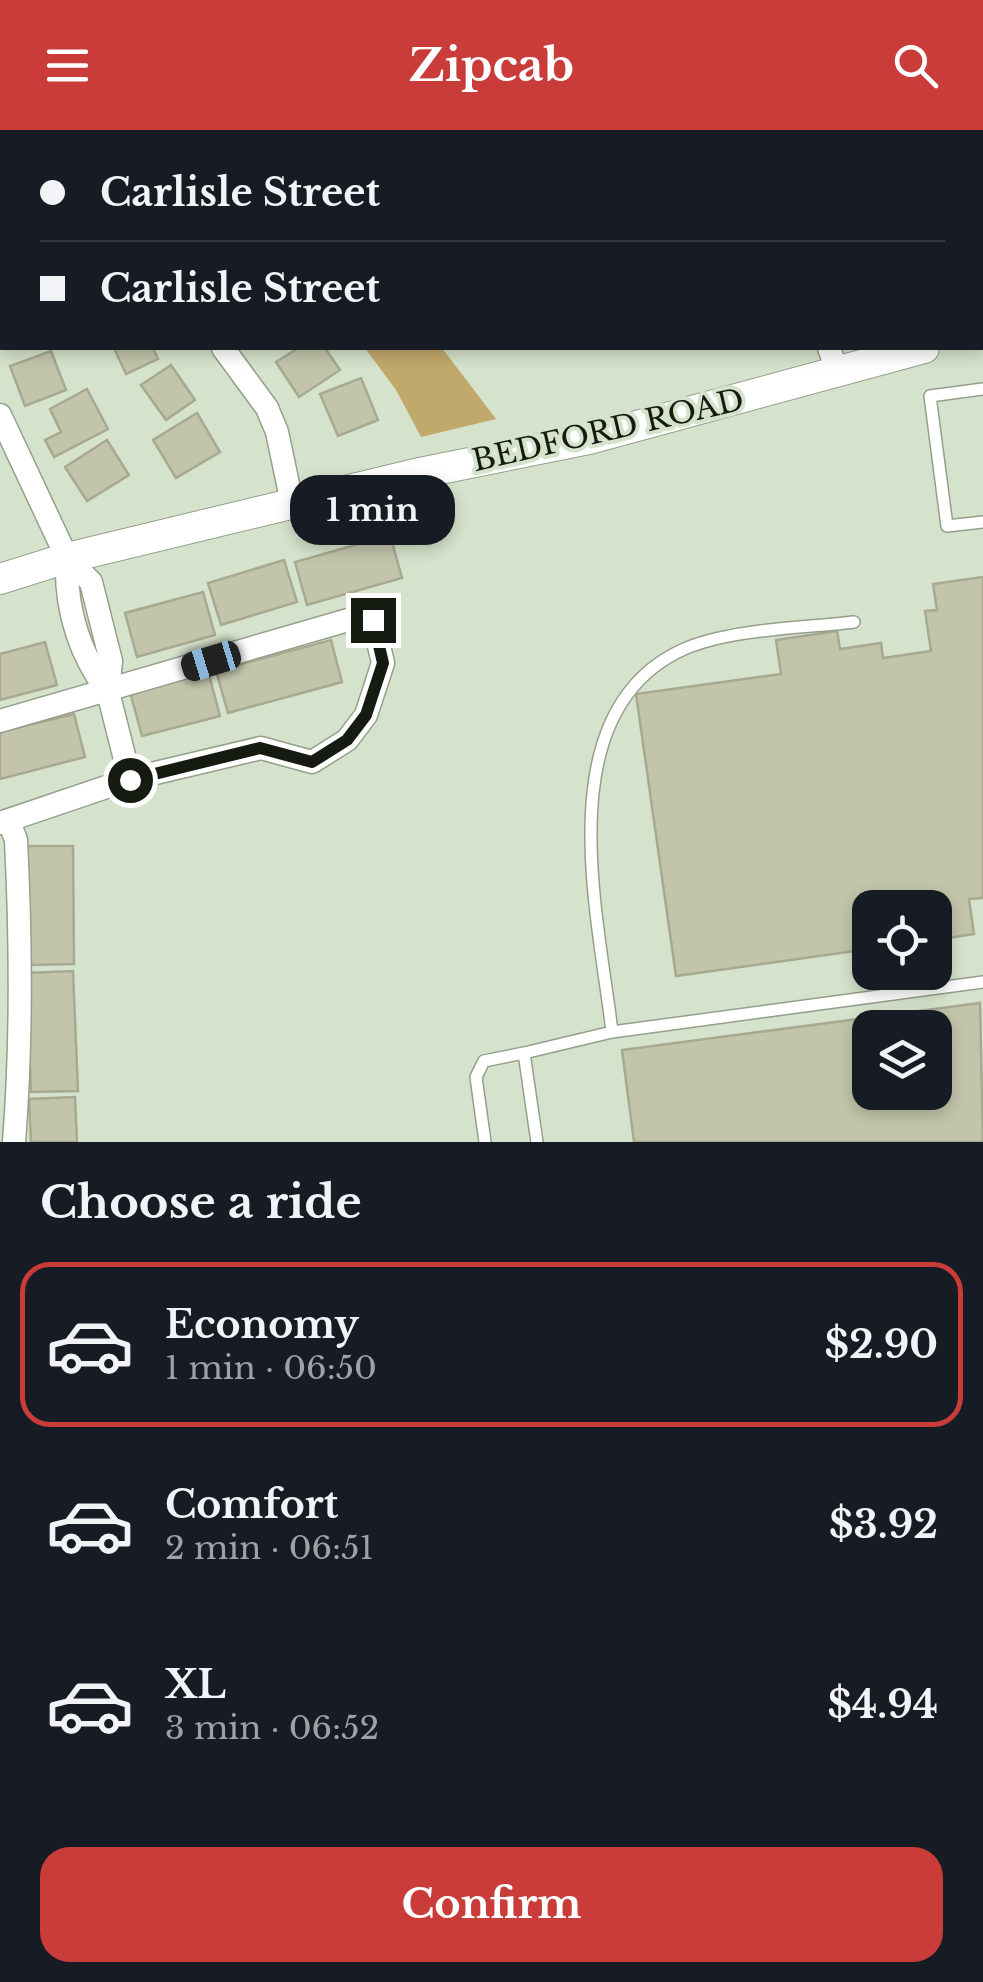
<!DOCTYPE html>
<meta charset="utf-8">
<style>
:root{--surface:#171b24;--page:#242831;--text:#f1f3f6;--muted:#9ea1a6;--line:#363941;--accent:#ca3c39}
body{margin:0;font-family:"Libre Baskerville",serif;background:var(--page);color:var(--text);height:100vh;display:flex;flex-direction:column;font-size:38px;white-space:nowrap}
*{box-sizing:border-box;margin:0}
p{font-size:32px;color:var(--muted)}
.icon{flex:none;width:55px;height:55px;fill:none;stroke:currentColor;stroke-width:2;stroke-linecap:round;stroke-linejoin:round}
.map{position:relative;height:1012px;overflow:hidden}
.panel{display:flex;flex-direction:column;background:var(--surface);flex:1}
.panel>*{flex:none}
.guide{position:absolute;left:0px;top:0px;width:985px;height:220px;box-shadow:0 5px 15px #0003;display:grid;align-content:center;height:220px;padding:0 40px;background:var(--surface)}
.tools{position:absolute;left:852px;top:760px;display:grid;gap:20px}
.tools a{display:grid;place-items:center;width:100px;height:100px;border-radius:20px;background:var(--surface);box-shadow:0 5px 15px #0003;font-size:50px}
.end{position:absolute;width:45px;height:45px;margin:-22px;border:12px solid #161b12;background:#fff;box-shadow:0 0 0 5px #fff}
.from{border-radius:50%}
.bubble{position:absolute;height:70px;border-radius:30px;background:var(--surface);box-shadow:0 5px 15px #0003;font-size:32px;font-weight:700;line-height:70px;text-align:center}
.car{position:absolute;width:30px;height:60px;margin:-30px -15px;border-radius:12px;box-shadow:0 0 8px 2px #0007;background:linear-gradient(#222 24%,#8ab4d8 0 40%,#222 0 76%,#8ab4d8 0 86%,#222 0)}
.guide b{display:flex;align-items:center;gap:35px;height:95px;font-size:38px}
.guide b+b{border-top:2px solid var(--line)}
.guide i{width:25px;height:25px;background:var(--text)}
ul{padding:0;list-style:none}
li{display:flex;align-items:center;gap:30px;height:165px;margin:0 20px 15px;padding:0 20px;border:5px solid transparent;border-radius:30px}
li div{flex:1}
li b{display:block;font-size:38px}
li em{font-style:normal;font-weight:700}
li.on{border-color:var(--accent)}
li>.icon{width:90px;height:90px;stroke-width:1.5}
h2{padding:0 40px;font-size:45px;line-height:120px}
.primary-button{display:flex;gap:20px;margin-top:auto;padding:20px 40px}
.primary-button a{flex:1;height:115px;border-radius:30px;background:var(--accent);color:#fff;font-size:40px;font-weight:700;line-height:115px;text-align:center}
header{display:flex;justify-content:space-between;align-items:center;height:130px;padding:0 40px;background:var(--accent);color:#fff;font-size:45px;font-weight:700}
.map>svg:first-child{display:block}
.green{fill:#c1a96c}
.building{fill:#c3c5ab;stroke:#a7a990;stroke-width:2.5;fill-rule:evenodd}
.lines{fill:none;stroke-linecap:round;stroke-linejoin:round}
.lane-casing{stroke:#94a08a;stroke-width:14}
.street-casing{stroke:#94a08a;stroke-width:25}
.secondary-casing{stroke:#94a08a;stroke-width:32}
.lane{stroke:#fff;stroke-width:11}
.street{stroke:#fff;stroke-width:22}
.secondary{stroke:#fff;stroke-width:30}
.route{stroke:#161b12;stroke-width:12}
.labels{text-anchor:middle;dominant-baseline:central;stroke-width:8;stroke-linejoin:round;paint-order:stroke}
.street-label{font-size:30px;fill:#161b12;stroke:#d6e3cc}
</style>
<header><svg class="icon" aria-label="menu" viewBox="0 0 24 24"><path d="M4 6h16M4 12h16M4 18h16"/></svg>Zipcab<svg class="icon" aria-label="search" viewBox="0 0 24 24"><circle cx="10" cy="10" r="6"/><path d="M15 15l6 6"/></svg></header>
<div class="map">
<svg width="983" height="1012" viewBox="0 0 983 1012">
<rect width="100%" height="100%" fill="#d6e3cc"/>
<!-- green -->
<path class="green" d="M365,218H442L496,289L421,307L396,260Z"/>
<!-- building -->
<path class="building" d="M114,218H153L158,229L126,244Z
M298,218H325L340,240L299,267L276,232Z
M51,221L66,260L25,276L10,236Z
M171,235L195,270L166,290L141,255Z
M361,248L378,290L338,306L320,264Z
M87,259L108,299L54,327L45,310L61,302L50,279Z
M197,283L220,322L176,348L153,310Z
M107,310L129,345L87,371L65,337Z
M390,405L402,448L307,475L295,432Z
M284,430L297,472L221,495L208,453Z
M983,447V768L969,769L974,804L935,810V778H870V819L676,846L636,564L781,544L776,510L837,501L840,519L881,513L883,528L931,521L925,481L937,480L933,454Z
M203,462L215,505L137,527L125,483Z
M331,510L342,552L228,583L216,541Z
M45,512L57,555L0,570V524Z
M208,541L220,586L142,606L130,562Z
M74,584L85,627L0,649V602Z
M26,716H73L74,834L28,835Z
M73,841L78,961L31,962L26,843Z
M980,873L983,1012H634L622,920ZM870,898H935V962H870Z
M75,967L77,1012H31L29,969Z"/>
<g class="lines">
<defs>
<path id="lane" d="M983,259L930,266L947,396L983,392
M612,902C599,787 546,583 682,520C727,499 803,498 854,492
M485,1012L476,947L484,931L524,923
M537,1012L524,923L612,902L983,852"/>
<path id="street" d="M144,0V2
M482,0L484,2
M768,0V2
M982,27H983
M223,218L267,278L277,302L292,373
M829,218L837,241
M0,285L67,428L91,452L111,531L108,562L130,649
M67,428C65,477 79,523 108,562
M0,591L348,490H373L383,533L366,585L347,610L312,632L261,618L130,649L0,693
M9,691L16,710C21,811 22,911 14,1012"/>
<path id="secondary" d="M982,197H983
M0,449L67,428L415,344L589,309L924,218"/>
</defs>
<!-- lane casing -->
<use href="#lane" class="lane-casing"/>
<!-- street casing -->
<use href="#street" class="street-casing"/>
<!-- secondary casing -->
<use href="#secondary" class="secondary-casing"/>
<!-- lane -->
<use href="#lane" class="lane"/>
<!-- street -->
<use href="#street" class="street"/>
<!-- secondary -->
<use href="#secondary" class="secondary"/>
</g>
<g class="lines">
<!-- route -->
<path class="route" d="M130,650L260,618L312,632L347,610L366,585L383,533L373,490"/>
</g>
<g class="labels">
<!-- street labels -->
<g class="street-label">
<text transform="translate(608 300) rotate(-13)">BEDFORD ROAD</text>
</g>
</g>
</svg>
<div class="tools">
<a><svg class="icon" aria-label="locate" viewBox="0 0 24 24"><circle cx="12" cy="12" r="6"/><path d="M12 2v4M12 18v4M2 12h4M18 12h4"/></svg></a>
<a><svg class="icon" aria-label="layers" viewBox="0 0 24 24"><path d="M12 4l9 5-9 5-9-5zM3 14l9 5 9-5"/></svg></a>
</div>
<i class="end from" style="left:130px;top:650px"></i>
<i class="end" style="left:373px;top:490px"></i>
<div class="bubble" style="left:290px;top:345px;width:165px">1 min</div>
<i class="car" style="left:211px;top:531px;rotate:253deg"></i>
<div class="guide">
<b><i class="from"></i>Carlisle Street</b>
<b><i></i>Carlisle Street</b>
</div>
</div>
<section class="panel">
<h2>Choose a ride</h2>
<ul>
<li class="on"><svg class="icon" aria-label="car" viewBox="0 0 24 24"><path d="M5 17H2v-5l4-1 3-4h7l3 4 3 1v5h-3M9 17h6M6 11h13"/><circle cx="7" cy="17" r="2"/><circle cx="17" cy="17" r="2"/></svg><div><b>Economy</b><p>1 min · 06:50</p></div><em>$2.90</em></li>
<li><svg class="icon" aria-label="car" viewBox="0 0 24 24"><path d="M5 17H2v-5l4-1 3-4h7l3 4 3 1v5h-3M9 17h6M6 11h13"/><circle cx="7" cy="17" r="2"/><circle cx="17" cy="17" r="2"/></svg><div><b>Comfort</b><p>2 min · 06:51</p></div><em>$3.92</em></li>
<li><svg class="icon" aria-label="car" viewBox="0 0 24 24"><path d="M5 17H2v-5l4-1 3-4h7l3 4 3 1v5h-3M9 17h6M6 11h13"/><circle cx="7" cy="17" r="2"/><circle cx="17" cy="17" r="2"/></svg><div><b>XL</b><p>3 min · 06:52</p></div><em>$4.94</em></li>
</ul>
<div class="primary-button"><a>Confirm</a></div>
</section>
